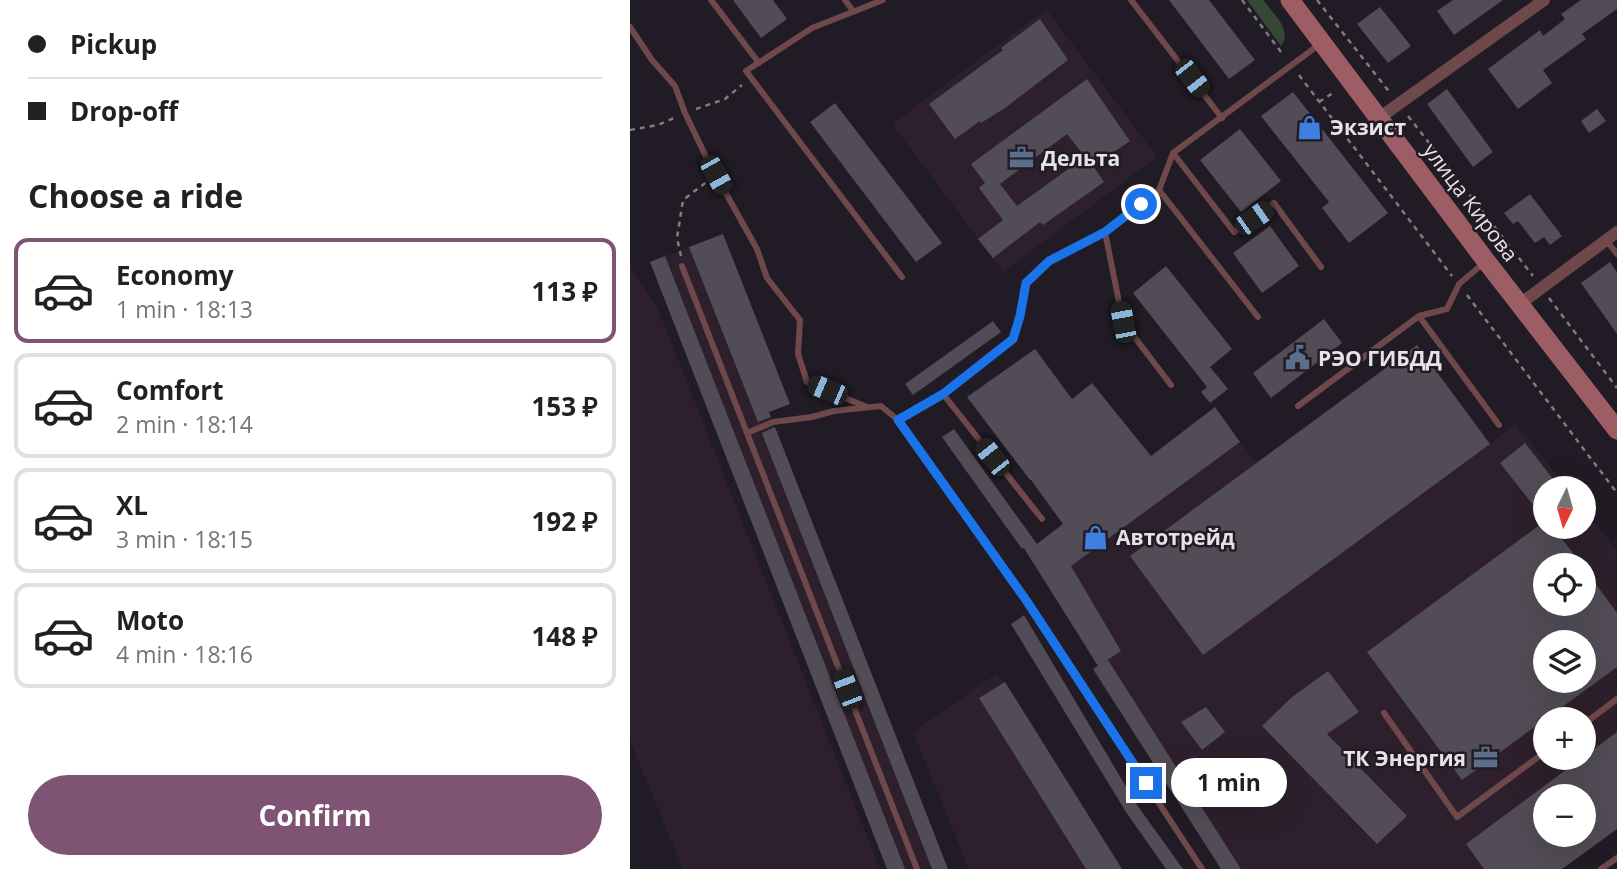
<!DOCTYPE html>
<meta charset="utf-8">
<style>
:root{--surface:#fff;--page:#f2f2f2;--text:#202124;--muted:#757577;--line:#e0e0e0;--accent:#7f5373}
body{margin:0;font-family:"Open Sans",sans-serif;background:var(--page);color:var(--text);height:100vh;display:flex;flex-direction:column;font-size:26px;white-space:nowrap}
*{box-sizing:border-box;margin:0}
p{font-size:23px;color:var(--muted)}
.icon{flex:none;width:38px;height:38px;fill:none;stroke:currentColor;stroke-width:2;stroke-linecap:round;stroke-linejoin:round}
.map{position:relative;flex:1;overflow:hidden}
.details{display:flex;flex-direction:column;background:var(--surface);width:630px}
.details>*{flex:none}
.guide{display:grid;align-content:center;height:154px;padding:0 28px;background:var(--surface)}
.needle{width:46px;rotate:185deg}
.tools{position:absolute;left:903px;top:476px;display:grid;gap:14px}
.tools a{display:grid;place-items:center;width:63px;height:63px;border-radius:50%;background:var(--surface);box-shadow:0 7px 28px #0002;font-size:35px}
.end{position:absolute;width:32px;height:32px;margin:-16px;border:9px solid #1a73e8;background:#fff;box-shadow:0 0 0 4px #fff}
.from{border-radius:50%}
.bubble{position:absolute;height:49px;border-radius:24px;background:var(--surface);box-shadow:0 7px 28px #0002;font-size:23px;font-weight:700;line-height:49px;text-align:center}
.car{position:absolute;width:21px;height:42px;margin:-21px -10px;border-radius:9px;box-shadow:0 0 5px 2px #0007;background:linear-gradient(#222 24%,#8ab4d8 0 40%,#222 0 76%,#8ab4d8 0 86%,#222 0)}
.guide b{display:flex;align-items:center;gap:24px;height:66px;font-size:26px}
.guide b+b{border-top:2px solid var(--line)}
.guide i{width:18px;height:18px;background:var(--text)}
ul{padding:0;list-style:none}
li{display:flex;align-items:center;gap:21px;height:105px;margin:0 14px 10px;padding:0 14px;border:4px solid var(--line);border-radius:14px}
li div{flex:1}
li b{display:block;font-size:26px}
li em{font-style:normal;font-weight:700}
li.on{border-color:var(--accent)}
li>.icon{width:63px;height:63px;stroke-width:1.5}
h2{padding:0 28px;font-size:32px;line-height:84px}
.button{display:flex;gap:14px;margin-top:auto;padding:14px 28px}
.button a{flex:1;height:80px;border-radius:42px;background:var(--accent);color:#fff;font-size:28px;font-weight:700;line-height:80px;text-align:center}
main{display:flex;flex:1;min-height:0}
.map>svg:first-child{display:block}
.industrial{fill:#2d202c;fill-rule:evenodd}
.green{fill:#344835}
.building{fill:#514c55;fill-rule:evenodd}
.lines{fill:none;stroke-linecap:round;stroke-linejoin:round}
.path{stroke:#807c83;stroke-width:2.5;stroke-dasharray:5 5;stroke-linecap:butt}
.service{stroke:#6f484b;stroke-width:6}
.minor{stroke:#6f484b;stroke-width:12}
.secondary{stroke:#9c5e64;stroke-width:19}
.route{stroke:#1a73e8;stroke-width:9}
.labels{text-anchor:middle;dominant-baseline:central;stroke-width:5;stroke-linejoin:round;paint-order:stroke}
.poi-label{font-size:21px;font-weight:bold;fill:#e5e2e8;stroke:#201b24;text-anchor:start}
.street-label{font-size:21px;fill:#e5e2e8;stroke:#201b24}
</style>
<main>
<section class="details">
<div class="guide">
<b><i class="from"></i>Pickup</b>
<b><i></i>Drop-off</b>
</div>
<h2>Choose a ride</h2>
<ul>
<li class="on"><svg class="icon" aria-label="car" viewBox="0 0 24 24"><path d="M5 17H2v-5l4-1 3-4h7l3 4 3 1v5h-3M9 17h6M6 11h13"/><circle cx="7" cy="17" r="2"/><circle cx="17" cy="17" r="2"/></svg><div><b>Economy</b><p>1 min · 18:13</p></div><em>113 ₽</em></li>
<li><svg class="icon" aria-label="car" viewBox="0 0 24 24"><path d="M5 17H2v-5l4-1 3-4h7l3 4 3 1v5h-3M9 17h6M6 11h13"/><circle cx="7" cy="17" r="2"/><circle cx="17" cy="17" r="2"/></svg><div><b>Comfort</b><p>2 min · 18:14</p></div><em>153 ₽</em></li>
<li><svg class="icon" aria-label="car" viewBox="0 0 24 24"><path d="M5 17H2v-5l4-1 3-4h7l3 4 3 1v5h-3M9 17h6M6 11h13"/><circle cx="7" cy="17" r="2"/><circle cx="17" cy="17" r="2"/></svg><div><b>XL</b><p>3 min · 18:15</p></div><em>192 ₽</em></li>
<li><svg class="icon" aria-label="car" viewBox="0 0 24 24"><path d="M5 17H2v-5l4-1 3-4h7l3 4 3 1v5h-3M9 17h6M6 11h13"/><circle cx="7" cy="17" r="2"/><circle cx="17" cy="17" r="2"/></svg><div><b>Moto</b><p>4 min · 18:16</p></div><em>148 ₽</em></li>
</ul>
<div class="button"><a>Confirm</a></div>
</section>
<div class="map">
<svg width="987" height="869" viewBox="0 0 987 869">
<rect width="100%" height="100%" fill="#201b24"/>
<!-- industrial -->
<path class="industrial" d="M416,9L527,157L373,272L262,124Z
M93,234L160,404L139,412L318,869H257L20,262Z
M0,265L28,309L250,869H53L0,741Z
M787,346L861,444L885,423L937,488H915V527H954V509L987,551V829L932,869H611L478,661L468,666L396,552L585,407L626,463ZM915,565H954V604H915ZM915,642H954V681H915ZM915,719H954V758H915ZM915,796H954V835H915Z
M366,674L375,682L492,869H339L283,732Z"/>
<!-- green -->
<path class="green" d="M617,0H633C643,13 663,30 651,46Z"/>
<!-- building -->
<path class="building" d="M103,0H143L157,19L131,38Z
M539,0H579L625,60L599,79Z
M823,0H873L824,35L807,11Z
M951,0H987V9L952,34L956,39L913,70L922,83L888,109L858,69L910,30L913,36L935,19L931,14Z
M750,7L781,46L758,63L727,24Z
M410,19L438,60L375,108L351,123L350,121L325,139L299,104L373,50L371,48Z
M457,79L500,141L463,166L474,182L413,225L410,222L363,258L348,239L373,220L349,188L355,183L341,164ZM437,134L455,157L387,206L370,184Z
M817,89L863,152L843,167L797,104Z
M663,92L758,213L719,243L692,208L699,202L631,116Z
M205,103L312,243L286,262L180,122Z
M967,109L976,121L959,133L951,121Z
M610,129L651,181L611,212L570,160Z
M900,194L932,236L920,245L914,237L905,243L888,221L883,224L874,213Z
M640,226L669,266L632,293L603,253Z
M93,234L160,404L139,412L141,417L128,422L59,247Z
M35,256L275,869H257L20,262Z
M980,262L987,272V334L951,283Z
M536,266L602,349L580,367L598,389L580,403L571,392L577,387L503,293Z
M694,319L712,343L641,398L623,373Z
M363,321L371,332L283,395L275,384Z
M787,345L860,444L573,655L500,556Z
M405,349L442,399L462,383L521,456L585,407L610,442L441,566L491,651L470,665L478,660L611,869H591L463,669L468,666L394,548L392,549L312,437L324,429L407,544L433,524L401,480H400L337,397Z
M145,427L318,869H302L133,436L132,433Z
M895,443L930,488H915V520L870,463Z
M915,521V527H923L952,565H915V604H954V568L987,613V667L832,780L737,652ZM915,642H954V681H915Z
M394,615L507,805L553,869H536L496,812L381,624Z
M698,671L729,712L697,734L777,816L747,844L632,726L662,697Z
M375,682L492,869H456L349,698Z
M576,707L595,732L572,750L551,722Z
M987,732V829L932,869H854L836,844ZM915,796H954V835H915Z"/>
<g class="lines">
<!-- path -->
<path class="path" d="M612,0L654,56
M687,0L761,94
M669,75L822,276
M689,102L706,91
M66,109L95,99L112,85
M778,116L903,276
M0,130L28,125L44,118
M51,256L47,238L53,200L78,181
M837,295L987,493
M919,298L987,388"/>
<!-- service -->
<path class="service" d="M81,0L129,63
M215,0L223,11
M253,0L182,28L116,71L272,277
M501,0L592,118
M0,27L22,60L45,86L55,113L79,163L127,249L137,278L170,320L168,354L177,382L237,407
M543,153L604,232L644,203L691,267
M529,190L475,232L493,322L541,385
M976,240L987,254
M52,266L117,433
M789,316L869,425
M628,317L529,190L543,153L690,44
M313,394L268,420L396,600L572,869
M668,406L789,316L817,309L829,284L855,262
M268,420L251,406L204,411L182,417L143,422L117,433L287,869
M412,519L313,394L383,339L390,316L396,283L419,261L475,232
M754,713L827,817L915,752
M954,724L987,699
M971,869L987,858"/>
<!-- minor -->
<path class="minor" d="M749,118L914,0
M890,304L987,232"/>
<!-- secondary -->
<path class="secondary" d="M660,0L856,261L987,430"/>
</g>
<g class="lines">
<!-- route -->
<path class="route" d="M511,204L475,232L419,261L396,283L390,316L383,339L313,394L268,420L396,600L516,783"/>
</g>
<!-- icons -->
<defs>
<symbol id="shop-bare" viewBox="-9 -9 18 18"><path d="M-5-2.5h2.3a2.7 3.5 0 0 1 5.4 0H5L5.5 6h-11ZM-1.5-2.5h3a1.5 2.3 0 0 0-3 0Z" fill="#3f7fe0" stroke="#201b24" stroke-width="2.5" paint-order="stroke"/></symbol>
<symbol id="office-bare" viewBox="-9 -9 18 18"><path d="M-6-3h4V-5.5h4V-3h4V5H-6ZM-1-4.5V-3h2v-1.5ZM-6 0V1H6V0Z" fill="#5c6f8a" stroke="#201b24" stroke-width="2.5" paint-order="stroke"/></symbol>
<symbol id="civic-bare" viewBox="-9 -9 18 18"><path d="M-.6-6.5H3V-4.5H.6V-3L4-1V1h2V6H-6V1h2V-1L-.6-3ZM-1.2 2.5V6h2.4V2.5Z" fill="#5c6f8a" stroke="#201b24" stroke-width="2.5" paint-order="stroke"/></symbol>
</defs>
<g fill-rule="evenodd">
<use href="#shop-bare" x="662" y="110" width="35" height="35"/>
<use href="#office-bare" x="374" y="140" width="35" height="35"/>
<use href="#civic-bare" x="650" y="340" width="35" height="35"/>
<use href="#shop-bare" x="448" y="520" width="35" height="35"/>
<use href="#office-bare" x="838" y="740" width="35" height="35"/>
</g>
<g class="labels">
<!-- poi labels -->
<g class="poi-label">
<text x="700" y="127">Экзист</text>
<text x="411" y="158">Дельта</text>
<text x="688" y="358">РЭО ГИБДД</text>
<text x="486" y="537">Автотрейд</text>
<text x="836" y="758" text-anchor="end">ТК Энергия</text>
</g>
<!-- street labels -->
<g class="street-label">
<text transform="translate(841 202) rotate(53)">улица Кирова</text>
</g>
</g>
</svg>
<div class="tools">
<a><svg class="needle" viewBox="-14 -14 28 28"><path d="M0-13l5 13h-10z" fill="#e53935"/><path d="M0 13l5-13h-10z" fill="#757577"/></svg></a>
<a><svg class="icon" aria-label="locate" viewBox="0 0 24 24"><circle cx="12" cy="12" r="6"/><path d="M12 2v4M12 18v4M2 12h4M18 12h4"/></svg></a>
<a><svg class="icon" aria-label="layers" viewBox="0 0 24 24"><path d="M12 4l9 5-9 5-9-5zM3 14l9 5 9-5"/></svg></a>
<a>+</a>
<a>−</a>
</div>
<i class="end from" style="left:511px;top:204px"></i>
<i class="end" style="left:516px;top:783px"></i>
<div class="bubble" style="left:541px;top:758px;width:116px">1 min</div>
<i class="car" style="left:562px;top:78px;rotate:142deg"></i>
<i class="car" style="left:86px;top:175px;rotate:151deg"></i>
<i class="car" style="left:624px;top:218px;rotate:55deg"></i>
<i class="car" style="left:493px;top:322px;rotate:349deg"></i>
<i class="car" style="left:197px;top:390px;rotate:293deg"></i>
<i class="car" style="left:362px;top:457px;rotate:322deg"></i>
<i class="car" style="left:217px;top:689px;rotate:339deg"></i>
</div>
</main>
